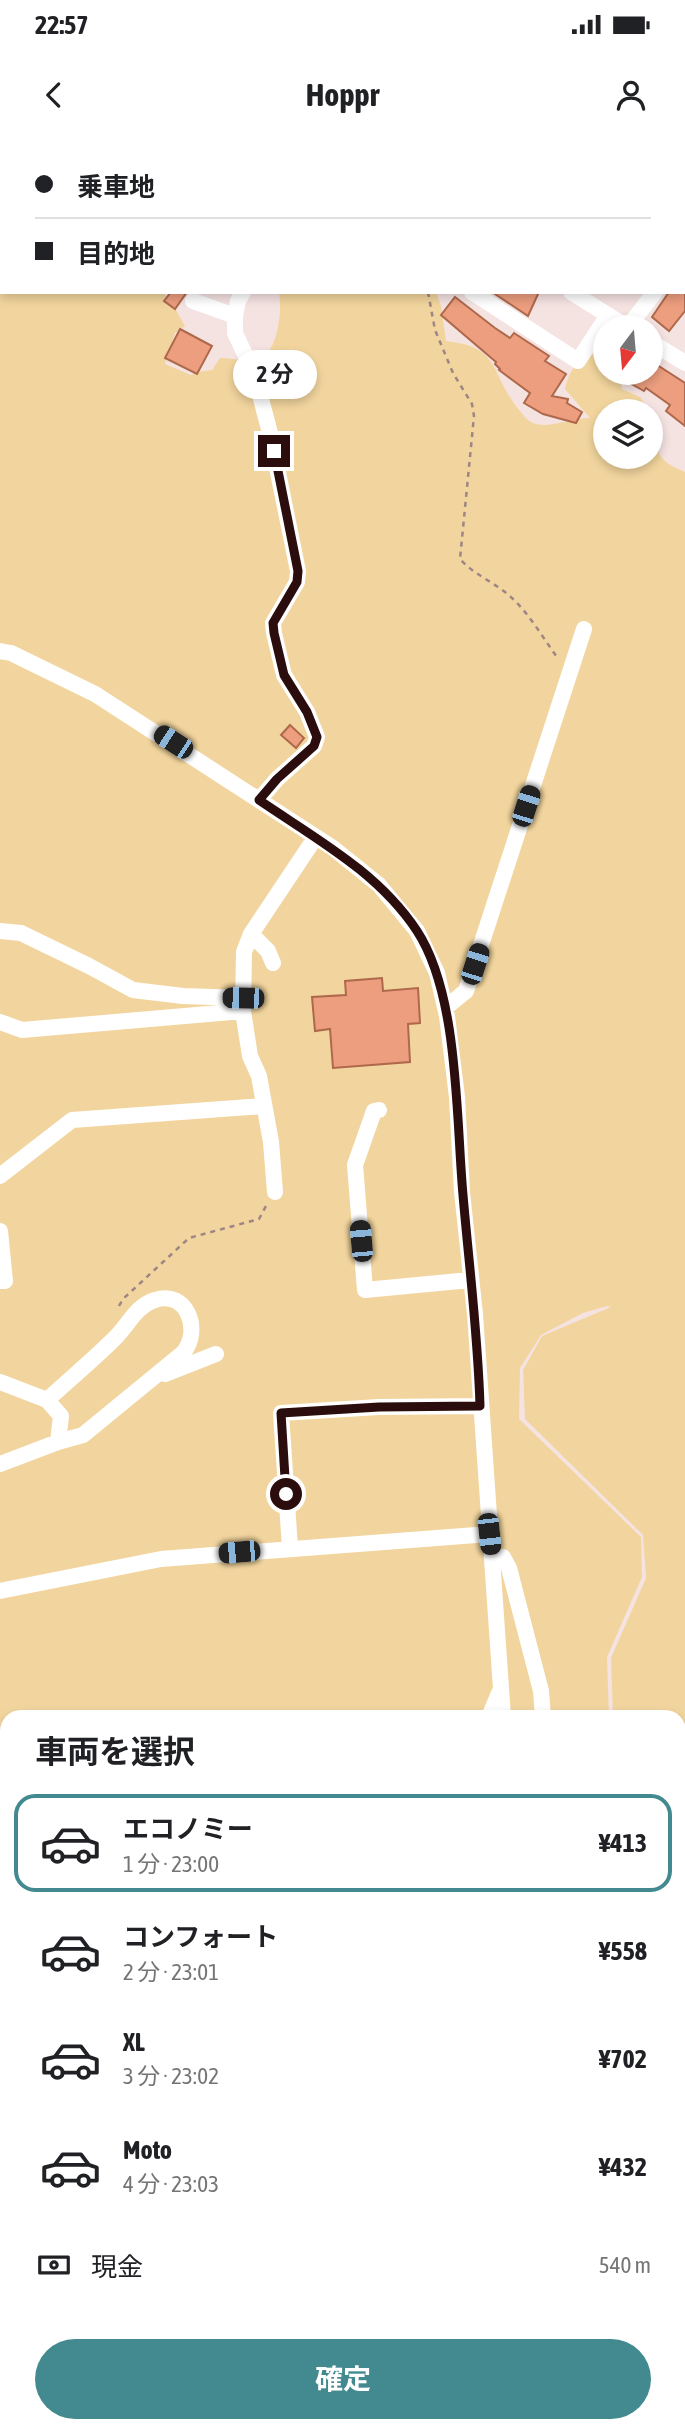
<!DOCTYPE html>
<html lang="ja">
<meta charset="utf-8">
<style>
:root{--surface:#fff;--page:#f6f6f6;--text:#202124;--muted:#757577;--line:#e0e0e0;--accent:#428a90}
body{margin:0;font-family:"Asap Condensed","Noto Sans JP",sans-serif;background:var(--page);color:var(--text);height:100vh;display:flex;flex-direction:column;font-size:26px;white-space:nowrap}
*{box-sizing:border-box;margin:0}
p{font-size:23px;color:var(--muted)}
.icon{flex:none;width:38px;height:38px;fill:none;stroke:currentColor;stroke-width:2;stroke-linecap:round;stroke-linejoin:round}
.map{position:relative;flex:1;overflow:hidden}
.panel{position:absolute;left:0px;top:1570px;width:686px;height:723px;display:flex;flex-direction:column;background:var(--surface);border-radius:21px 21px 0 0;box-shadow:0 4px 10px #0003}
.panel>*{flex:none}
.top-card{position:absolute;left:0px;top:0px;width:686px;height:154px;box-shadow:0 4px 10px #0003;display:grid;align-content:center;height:154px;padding:0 35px;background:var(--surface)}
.needle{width:46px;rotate:196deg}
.fabs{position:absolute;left:593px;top:175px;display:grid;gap:14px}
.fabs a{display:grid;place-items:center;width:70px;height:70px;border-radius:50%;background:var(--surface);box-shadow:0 4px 10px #0003;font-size:35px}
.end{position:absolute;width:32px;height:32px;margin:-16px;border:9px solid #2b0d0d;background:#fff;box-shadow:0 0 0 4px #fff}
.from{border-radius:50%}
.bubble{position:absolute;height:49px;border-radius:24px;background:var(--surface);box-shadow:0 4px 10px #0003;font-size:23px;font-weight:700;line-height:49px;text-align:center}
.car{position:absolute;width:21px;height:42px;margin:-21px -10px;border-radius:9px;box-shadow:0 0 5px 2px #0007;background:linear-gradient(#222 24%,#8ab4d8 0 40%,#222 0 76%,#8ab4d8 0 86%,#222 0)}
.top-card b{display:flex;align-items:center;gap:24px;height:66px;font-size:26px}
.top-card b+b{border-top:2px solid var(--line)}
.top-card i{width:18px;height:18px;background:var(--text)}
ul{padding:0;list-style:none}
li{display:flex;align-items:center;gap:21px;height:98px;margin:0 14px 10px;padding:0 21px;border:4px solid transparent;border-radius:21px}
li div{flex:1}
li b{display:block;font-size:26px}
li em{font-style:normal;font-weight:700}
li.on{border-color:var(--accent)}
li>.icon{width:63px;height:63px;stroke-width:1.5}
h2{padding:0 35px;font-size:32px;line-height:84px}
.pay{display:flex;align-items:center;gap:18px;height:77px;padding:0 35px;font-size:26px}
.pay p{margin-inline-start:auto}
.primary-button{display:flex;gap:14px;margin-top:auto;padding:14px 35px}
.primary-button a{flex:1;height:80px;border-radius:42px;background:var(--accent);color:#fff;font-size:28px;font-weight:700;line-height:80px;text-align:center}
.status{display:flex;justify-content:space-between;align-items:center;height:49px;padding:0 35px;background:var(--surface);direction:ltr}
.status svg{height:19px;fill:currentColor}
header{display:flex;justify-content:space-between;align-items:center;height:91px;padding:0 35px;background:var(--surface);font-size:32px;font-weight:700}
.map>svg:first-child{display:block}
.green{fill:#f2d59e}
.building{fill:#ec9e7e;stroke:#ae684b;stroke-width:2}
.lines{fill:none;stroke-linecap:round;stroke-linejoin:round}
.path{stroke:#9d8685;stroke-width:2.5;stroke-dasharray:5 5;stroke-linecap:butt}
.minor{stroke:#fff;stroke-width:16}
.route{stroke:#2b0d0d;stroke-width:9}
</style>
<div class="status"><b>22:57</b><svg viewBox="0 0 49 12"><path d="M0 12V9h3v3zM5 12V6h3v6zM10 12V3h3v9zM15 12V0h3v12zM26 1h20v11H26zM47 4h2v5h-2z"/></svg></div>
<header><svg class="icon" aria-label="back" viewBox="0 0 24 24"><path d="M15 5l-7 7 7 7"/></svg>Hoppr<svg class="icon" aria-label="person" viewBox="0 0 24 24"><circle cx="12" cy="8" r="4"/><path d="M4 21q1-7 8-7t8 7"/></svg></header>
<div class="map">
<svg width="685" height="2291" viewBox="0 0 685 2291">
<rect width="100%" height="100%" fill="#f5e3e2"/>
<!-- green -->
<path class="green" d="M0,49L2,152H167L165,155L171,161L185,186L175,193L165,224L191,235L196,232L212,230L220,218C233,218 253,224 264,216C279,205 282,168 279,152H436L441,166L446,201C503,207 489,234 520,271C525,277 528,282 536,284C549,288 574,278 590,278L565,249C569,230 579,216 599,213L605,225L606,233L621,234L622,249L640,257L649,271H606V317H651V274L660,288C654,316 660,321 685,332V1888L679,1874V1577H613L611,1518L646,1438L643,1395L525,1279L523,1230L542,1196L611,1167L607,1166L583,1173L541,1195L520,1228L519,1279L641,1397L642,1437L607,1517L609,1577H7V2043L0,2038Z
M679,1974L685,1989V2186H682L679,2231Z
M0,2043L7,2044V2145L0,2144Z
M679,2240L685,2244V2291H488L476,2286H679Z"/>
<!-- building -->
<path class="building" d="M171,152H187L175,169L164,161Z
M492,152H539L528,176Z
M669,152H685V171L669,191L652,177Z
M455,157L495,188L510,198L514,193L549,216L545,221L566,234L552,256L568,259L567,263L582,272L576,283L543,274L524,263L530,253L499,230L500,229L495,224L496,222L441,175Z
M180,189L212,206L197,234L165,218Z
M651,221L685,243V286L666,271L670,265L646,248L644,251L612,233H651Z
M290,585L304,598L296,608L281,595Z
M382,838L383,851L418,848L420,883L408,884L410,922L333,928L330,889L315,891L312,857L346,855L345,841Z"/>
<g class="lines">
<!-- path -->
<path class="path" d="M428,152L435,190L453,233L472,264L474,276L460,419C475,436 497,443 513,459C530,475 543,498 557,517
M119,1166L123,1159L189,1098L259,1079L266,1066
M679,1707L685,1701
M679,1996L685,2005
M0,2034L7,2035
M0,2053L7,2043
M0,2156L7,2157"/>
<!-- minor -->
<path class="minor" d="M6,0L9,2
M316,0L320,2
M59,2L60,0
M333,2L334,0
M684,85L685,84
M472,152L578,221L608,175
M571,152L627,187
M193,161L235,176L238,161L243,152
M235,176V193L255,236L270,293L298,431L297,442L273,483L274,493L284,535L307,572L317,597L314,606L277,639L259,660
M628,187L655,152
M651,202L685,223
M0,511L11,513L95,554L333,708L379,745L417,791L437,833L447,876L457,957L462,1052L475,1174L503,1577
M0,791L21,793L89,826L133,850L183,856L243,858
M251,794L268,811L273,823
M445,868L466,851L584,489
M0,882L22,890L243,871
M379,970L374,971L355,1025L365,1150L470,1140
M0,1036L72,980L264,966
M275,1052L271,1002L259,936L250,916L243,871L244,812L251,794L315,698
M0,1091L5,1141H0
M165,1234L216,1214
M0,1242L47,1260L61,1276L58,1302L0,1324
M47,1260C70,1239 94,1219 116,1197C129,1184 136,1166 155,1160C187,1149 202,1191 183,1213L83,1295L58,1302
M290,1408L281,1273L379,1267L480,1266
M492,1415L503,1417L509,1428L541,1551L543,1577
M0,1451L161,1419L489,1394
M489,1577L499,1553
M0,1690L7,1753
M0,1800L7,1798
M0,1839L7,1838
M679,2083L685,2084
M289,2286L306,2291
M112,2291L113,2286
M478,2291V2290"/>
</g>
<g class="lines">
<!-- route -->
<path class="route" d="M274,311L298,431L297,442L273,483L274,493L284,535L307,572L317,597L314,606L277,639L259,660C316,699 378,732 417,791C459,855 456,978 463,1055C469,1125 478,1195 480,1266L379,1267L281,1273L286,1354"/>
</g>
</svg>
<div class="fabs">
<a><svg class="needle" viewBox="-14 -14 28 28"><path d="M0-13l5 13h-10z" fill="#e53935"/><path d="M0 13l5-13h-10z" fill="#757577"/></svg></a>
<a><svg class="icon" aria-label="layers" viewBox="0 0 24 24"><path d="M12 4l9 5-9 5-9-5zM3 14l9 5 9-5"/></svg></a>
</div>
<i class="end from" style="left:286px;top:1354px"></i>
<i class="end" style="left:274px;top:311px"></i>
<div class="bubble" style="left:233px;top:210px;width:84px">2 分</div>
<i class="car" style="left:173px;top:602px;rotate:303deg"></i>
<i class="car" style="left:526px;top:666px;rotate:18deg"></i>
<i class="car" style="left:475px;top:824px;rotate:18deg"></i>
<i class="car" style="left:243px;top:858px;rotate:271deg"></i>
<i class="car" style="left:361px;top:1101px;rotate:355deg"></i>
<i class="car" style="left:489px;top:1394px;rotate:174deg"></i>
<i class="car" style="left:239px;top:1412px;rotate:265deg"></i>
<div class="top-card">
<b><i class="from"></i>乗車地</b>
<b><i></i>目的地</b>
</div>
<section class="panel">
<h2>車両を選択</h2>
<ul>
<li class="on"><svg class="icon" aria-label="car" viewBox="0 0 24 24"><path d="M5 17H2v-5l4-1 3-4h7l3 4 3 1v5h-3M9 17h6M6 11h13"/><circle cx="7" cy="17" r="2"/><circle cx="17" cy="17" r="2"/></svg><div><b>エコノミー</b><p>1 分 · 23:00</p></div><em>¥413</em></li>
<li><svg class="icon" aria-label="car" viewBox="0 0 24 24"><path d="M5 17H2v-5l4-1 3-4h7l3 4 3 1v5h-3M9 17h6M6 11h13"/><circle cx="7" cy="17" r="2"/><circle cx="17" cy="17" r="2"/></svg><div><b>コンフォート</b><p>2 分 · 23:01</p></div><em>¥558</em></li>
<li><svg class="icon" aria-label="car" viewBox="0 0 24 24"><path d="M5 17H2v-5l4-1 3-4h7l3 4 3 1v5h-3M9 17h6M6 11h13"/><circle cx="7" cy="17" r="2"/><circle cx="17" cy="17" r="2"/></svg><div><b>XL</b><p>3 分 · 23:02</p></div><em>¥702</em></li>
<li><svg class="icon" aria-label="car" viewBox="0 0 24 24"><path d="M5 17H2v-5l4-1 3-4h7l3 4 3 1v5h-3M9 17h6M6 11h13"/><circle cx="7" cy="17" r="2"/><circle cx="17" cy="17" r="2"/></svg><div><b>Moto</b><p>4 分 · 23:03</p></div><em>¥432</em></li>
</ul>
<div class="pay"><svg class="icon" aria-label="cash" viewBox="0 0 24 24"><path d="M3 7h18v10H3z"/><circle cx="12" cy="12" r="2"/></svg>現金<p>540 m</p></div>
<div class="primary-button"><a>確定</a></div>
</section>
</div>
